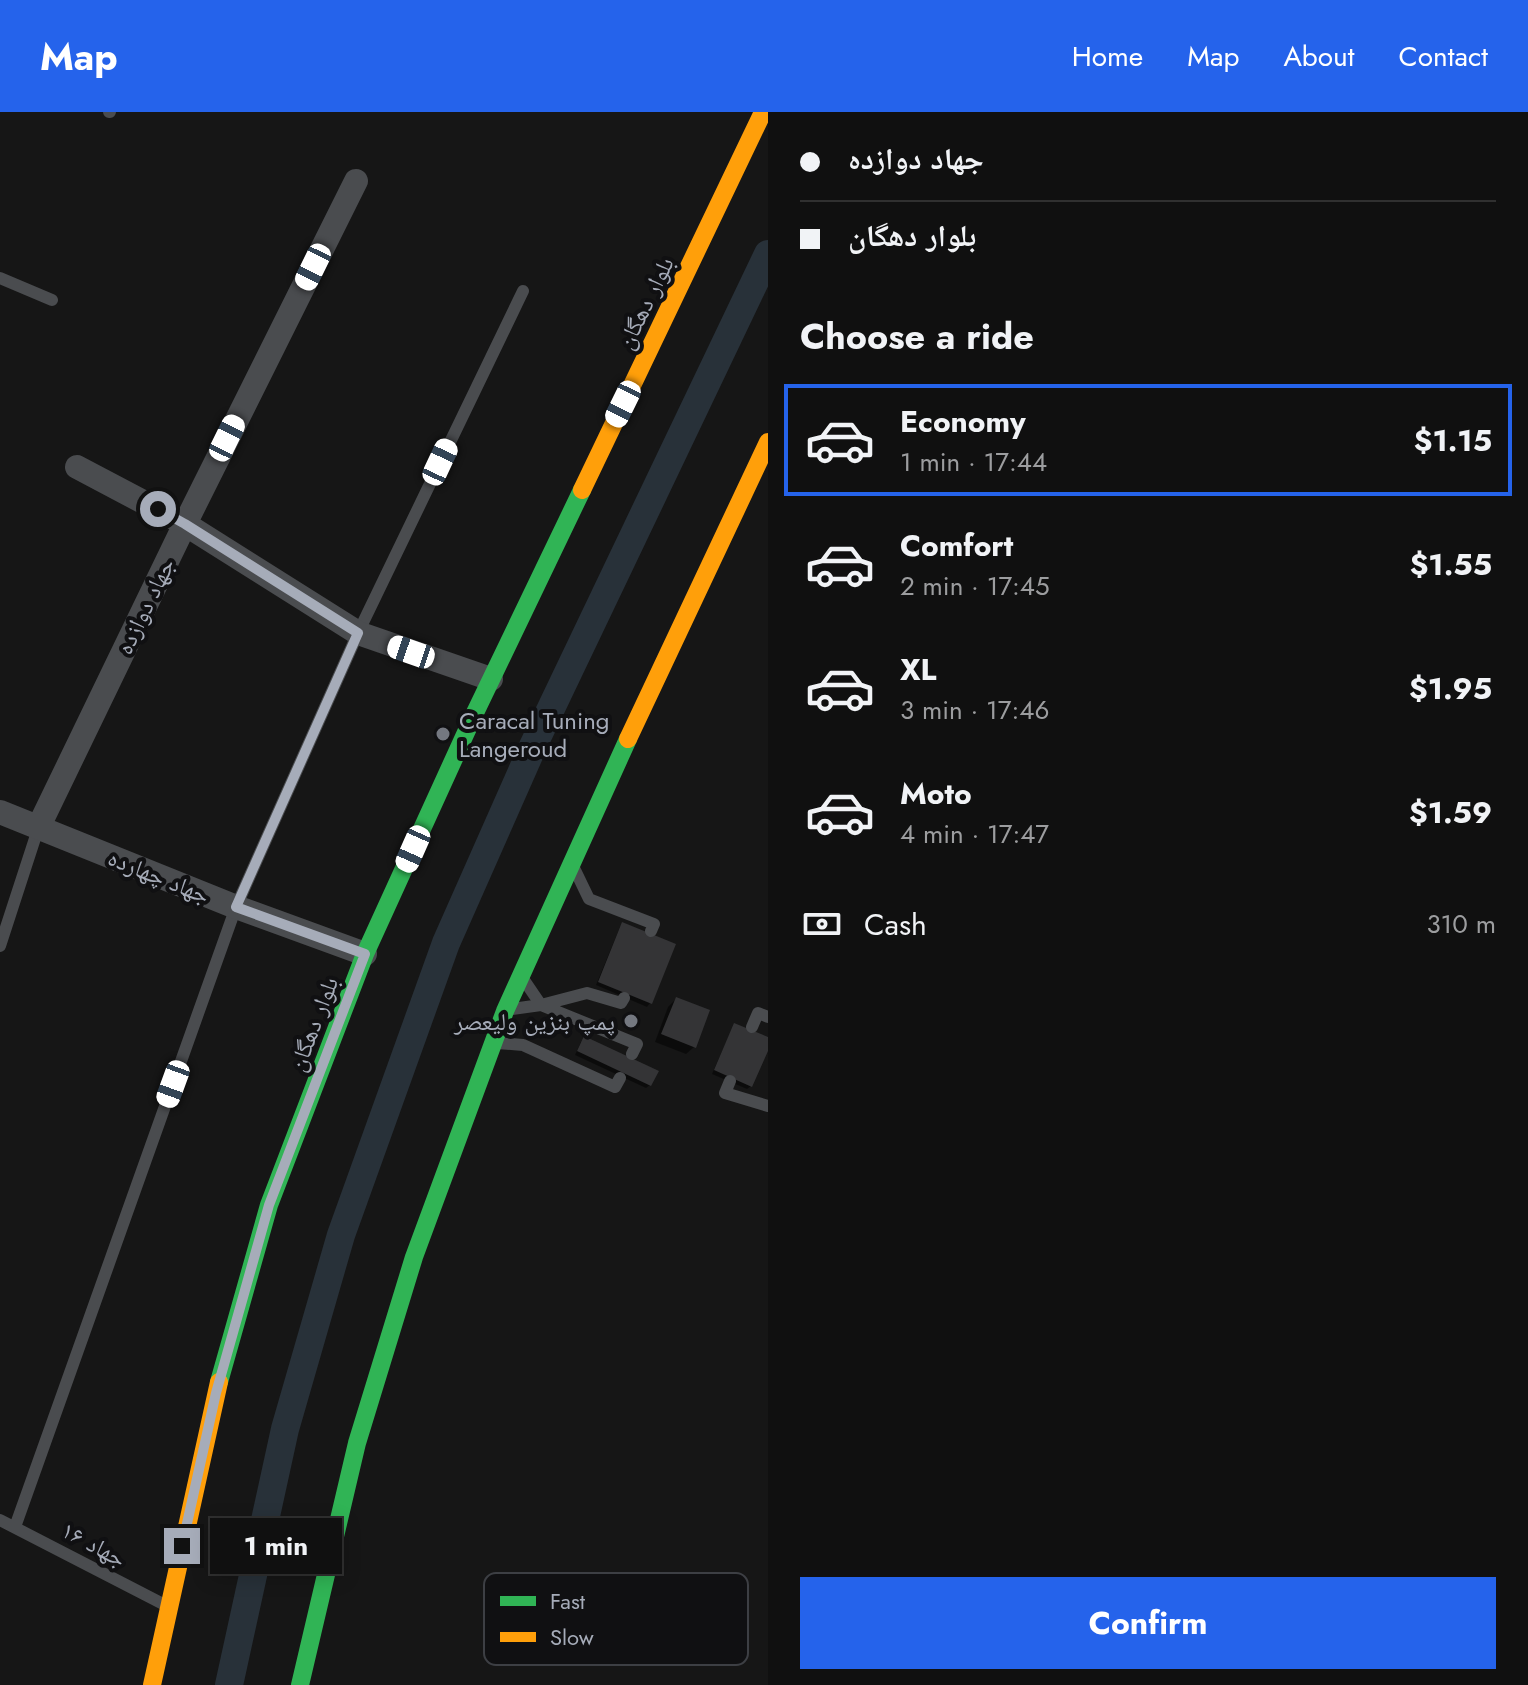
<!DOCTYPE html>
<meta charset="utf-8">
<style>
:root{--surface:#101010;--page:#191919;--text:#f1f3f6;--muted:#9c9d9f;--line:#303030;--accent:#2563eb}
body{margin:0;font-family:Jost,"Noto Naskh Arabic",sans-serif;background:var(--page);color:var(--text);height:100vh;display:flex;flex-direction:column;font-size:30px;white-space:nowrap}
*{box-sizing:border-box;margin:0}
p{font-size:26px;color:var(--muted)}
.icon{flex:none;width:44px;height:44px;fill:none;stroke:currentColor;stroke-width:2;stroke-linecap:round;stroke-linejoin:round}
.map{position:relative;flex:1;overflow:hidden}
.sheet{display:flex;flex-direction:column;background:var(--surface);width:760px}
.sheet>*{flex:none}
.guide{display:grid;align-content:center;height:176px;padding:0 32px;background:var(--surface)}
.end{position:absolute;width:36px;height:36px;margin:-18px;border:10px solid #a6acb9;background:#111;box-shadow:0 0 0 4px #111}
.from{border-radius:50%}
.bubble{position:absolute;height:56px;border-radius:0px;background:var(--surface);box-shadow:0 4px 20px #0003,0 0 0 2px var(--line);font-size:26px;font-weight:700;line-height:56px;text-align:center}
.car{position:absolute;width:24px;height:48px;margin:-24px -12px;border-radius:10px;box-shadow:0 0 6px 2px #0007;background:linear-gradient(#fff 24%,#345 0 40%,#fff 0 76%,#345 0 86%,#fff 0)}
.guide b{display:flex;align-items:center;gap:28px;height:76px;font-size:30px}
.guide b+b{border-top:2px solid var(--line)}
.guide i{width:20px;height:20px;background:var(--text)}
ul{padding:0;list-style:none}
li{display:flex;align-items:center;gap:24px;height:112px;margin:0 16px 12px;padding:0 16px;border:4px solid transparent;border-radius:0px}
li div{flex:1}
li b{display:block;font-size:30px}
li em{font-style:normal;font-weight:700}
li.current{border-color:var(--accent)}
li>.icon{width:72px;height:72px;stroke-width:1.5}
h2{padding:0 32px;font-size:36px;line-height:96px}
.pay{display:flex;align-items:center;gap:20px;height:88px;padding:0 32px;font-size:30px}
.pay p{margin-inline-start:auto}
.cta{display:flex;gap:16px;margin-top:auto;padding:16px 32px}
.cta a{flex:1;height:92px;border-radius:0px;background:var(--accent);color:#fff;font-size:32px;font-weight:700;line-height:92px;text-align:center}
header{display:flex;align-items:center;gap:48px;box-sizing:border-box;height:112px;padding:0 40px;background:var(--accent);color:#fff}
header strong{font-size:38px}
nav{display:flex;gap:44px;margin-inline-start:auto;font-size:28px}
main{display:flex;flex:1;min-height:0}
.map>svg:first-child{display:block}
.shadow{fill:#0007}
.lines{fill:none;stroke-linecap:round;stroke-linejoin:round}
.canal{stroke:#283139;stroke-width:28}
.building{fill:#343436}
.lane{stroke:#4a4c4f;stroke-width:12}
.street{stroke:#4a4c4f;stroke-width:24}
.fast{stroke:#30b455;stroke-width:18}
.slow{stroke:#ff9f0a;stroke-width:18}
.route{stroke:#a6acb9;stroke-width:10}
.poi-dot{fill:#747880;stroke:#101012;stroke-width:3}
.labels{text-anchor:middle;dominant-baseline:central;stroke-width:8;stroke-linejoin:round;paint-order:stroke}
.street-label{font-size:24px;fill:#a6acb9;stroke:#101012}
.poi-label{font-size:24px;fill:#a6acb9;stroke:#101012;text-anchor:start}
.key{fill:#101012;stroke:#3d3f44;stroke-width:2}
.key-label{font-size:22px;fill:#a6acb9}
</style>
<header>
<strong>Map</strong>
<nav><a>Home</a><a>Map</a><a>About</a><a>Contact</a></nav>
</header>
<main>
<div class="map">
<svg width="768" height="1573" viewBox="0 0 768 1573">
<rect width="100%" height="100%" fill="#161616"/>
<!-- shadow -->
<path class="shadow" d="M623,812L650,891L647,895L596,873L620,815Z
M676,887L694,935L686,942L655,930L668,895Z
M732,917L768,927V934L751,974L747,977L712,962Z
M581,930L650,973L646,976L575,943Z"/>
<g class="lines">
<!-- canal -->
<path class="canal" d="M229,1573L285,1317L341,1123L446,831L534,632L768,142"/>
</g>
<!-- building -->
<path class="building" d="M622,810L676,832L652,892L598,870Z
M676,885L710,898L696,936L661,922Z
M734,911L768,925V939L752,975L714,958Z
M584,924L659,959L651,974L577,939Z"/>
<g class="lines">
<!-- lane -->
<path class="lane" d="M109,0H110
M0,166L52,188
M575,758L589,787L654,812L651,819
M0,834L39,714
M524,868L541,893L637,932L632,942
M512,897L541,893L587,881L621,891L624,886
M752,915L758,901L768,905
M497,931L523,933L615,975L620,966
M730,969L725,981L768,994
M0,1408L165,1493
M15,1415L236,795L358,521L523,179"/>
<!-- street -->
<path class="street" d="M77,355L185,412L356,69
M0,700L236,795L365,842
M39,714L185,412L358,521L491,567"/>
<!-- fast -->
<path class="fast" d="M219,1270L269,1093L365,842L473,605L582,378
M300,1573L357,1331L414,1145L505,899L628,627"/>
<!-- slow -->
<path class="slow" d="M582,378L763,0
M628,627L768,330
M152,1573L219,1270"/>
</g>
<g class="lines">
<!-- route -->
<path class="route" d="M158,397L185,412L358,521L236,795L365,842L269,1093L216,1281L182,1434"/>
</g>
<!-- markers -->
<g class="poi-dot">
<circle cx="443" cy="622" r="8"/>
<circle cx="631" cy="909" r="8"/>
</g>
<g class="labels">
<!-- street labels -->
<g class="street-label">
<text transform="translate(645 191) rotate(-64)">بلوار دهگان</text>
<text transform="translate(145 494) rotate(-64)">جهاد دوازده</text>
<text transform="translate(159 764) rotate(22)">جهاد چهارده</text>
<text transform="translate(313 912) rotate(-69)">بلوار دهگان</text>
<text transform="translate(94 1432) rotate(28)">جهاد ۱۶</text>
</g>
<!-- poi labels -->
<g class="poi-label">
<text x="459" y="608">Caracal Tuning<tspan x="459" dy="28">Langeroud</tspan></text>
<text x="615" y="909" text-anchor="end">پمپ بنزین ولیعصر</text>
</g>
</g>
<!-- legend -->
<rect x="484" y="1461" width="264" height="92" rx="12" class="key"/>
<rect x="500" y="1484" width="36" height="10" fill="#30b455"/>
<rect x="500" y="1520" width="36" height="10" fill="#ff9f0a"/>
<g class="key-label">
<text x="550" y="1497">Fast</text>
<text x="550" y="1533">Slow</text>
</g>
</svg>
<i class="end from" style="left:158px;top:397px"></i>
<i class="end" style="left:182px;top:1434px"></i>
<div class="bubble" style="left:210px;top:1406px;width:132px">1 min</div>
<i class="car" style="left:313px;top:155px;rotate:206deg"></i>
<i class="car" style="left:623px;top:292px;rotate:206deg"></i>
<i class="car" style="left:227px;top:326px;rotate:26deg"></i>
<i class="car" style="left:440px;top:350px;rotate:25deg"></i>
<i class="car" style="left:411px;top:540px;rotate:289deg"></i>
<i class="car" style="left:413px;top:737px;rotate:204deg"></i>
<i class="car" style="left:173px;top:972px;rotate:200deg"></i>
</div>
<section class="sheet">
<div class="guide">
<b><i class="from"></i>جهاد دوازده</b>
<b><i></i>بلوار دهگان</b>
</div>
<h2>Choose a ride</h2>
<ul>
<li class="current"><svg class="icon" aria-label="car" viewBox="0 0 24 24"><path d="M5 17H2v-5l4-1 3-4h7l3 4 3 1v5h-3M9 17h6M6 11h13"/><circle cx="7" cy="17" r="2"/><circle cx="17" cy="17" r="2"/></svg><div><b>Economy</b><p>1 min · 17:44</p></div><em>$1.15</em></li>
<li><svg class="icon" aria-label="car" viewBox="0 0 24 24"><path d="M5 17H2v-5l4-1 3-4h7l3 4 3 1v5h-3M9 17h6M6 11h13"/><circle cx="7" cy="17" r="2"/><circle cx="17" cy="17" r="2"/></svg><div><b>Comfort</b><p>2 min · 17:45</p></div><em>$1.55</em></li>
<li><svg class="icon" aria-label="car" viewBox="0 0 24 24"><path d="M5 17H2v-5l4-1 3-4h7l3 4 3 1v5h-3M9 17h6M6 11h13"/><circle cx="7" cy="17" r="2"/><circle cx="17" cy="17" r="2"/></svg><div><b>XL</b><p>3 min · 17:46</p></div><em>$1.95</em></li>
<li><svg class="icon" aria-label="car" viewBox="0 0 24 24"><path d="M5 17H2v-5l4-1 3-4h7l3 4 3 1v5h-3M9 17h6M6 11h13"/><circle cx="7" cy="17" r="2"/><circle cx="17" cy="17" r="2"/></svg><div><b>Moto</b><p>4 min · 17:47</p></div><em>$1.59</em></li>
</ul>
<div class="pay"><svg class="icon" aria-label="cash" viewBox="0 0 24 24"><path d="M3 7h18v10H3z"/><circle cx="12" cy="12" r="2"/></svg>Cash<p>310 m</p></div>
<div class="cta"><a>Confirm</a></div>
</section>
</main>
